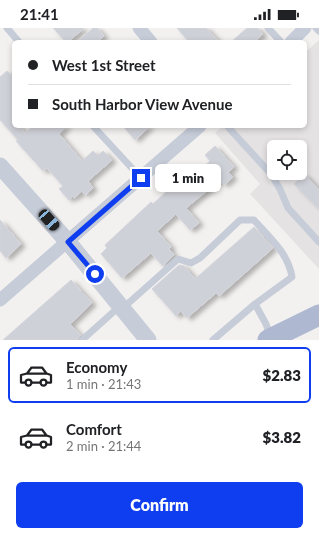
<!DOCTYPE html>
<meta charset="utf-8">
<style>
:root{--surface:#fff;--page:#f2f2f2;--text:#202124;--muted:#757577;--line:#e0e0e0;--accent:#0e3eef}
body{margin:0;font-family:Lato,sans-serif;background:var(--page);color:var(--text);height:100vh;display:flex;flex-direction:column;font-size:15px;white-space:nowrap}
*{box-sizing:border-box;margin:0}
p{font-size:13px;color:var(--muted)}
.icon{flex:none;width:22px;height:22px;fill:none;stroke:currentColor;stroke-width:2;stroke-linecap:round;stroke-linejoin:round}
.map{position:relative;height:312px;overflow:hidden}
.sheet{display:flex;flex-direction:column;background:var(--surface);flex:1}
.sheet>*{flex:none}
.top-card{position:absolute;left:12px;top:12px;width:295px;height:88px;border-radius:6px;box-shadow:0 2px 6px #0003;display:grid;align-content:center;height:88px;padding:0 16px;background:var(--surface)}
.tools{position:absolute;left:267px;top:112px;display:grid;gap:8px}
.tools a{display:grid;place-items:center;width:40px;height:40px;border-radius:6px;background:var(--surface);box-shadow:0 2px 6px #0003;font-size:20px}
.end{position:absolute;width:18px;height:18px;margin:-9px;border:5px solid #0e3eef;background:#fff;box-shadow:0 0 0 2px #fff}
.from{border-radius:50%}
.bubble{position:absolute;height:28px;border-radius:6px;background:var(--surface);box-shadow:0 2px 6px #0003;font-size:13px;font-weight:800;line-height:28px;text-align:center}
.car{position:absolute;width:12px;height:24px;margin:-12px -6px;border-radius:5px;box-shadow:0 0 3px 1px #0007;background:linear-gradient(#222 24%,#8ab4d8 0 40%,#222 0 76%,#8ab4d8 0 86%,#222 0)}
.top-card b{display:flex;align-items:center;gap:14px;height:38px;font-size:15px}
.top-card b+b{border-top:1px solid var(--line)}
.top-card i{width:10px;height:10px;background:var(--text)}
ul{padding:7px 0 0;list-style:none}
li{display:flex;align-items:center;gap:12px;height:56px;margin:0 8px 6px;padding:0 8px;border:2px solid transparent;border-radius:6px}
li div{flex:1}
li b{display:block;font-size:15px}
li em{font-style:normal;font-weight:800}
li.active{border-color:var(--accent)}
li>.icon{width:36px;height:36px;stroke-width:1.5}
.action{display:flex;gap:8px;margin-top:auto;padding:8px 16px}
.action a{flex:1;height:46px;border-radius:6px;background:var(--accent);color:#fff;font-size:16px;font-weight:800;line-height:46px;text-align:center}
.status{display:flex;justify-content:space-between;align-items:center;height:28px;padding:0 20px;background:var(--surface);direction:ltr}
.status svg{height:11px;fill:currentColor}
.map>svg:first-child{display:block}
.education{fill:#e4e2e2;fill-rule:evenodd}
.building{fill:#cfd1d8;stroke:#d4d5dc;filter:url(#shadow)}
.lines{fill:none;stroke-linecap:round;stroke-linejoin:round}
.service{stroke:#c6ccd8;stroke-width:7}
.minor{stroke:#c6ccd8;stroke-width:13}
.tertiary{stroke:#c6ccd8;stroke-width:17}
.primary{stroke:#afb8d1;stroke-width:21}
.route{stroke:#0e3eef;stroke-width:5}
</style>
<div class="status"><b>21:41</b><svg viewBox="0 0 49 12"><path d="M0 12V9h3v3zM5 12V6h3v6zM10 12V3h3v9zM15 12V0h3v12zM26 1h20v11H26zM47 4h2v5h-2z"/></svg></div>
<div class="map">
<svg width="319" height="312" viewBox="0 0 319 312">
<defs>
<filter id="shadow"><feDropShadow dx="4.5" dy="2.5" stdDeviation="2" flood-color="#0004"/></filter>
</defs>
<rect width="100%" height="100%" fill="#f3f1f0"/>
<!-- education -->
<path class="education" d="M319,12V241L250,166L260,156L215,105L223,98H305V25ZM274,119H300V145H274Z"/>
<!-- building -->
<path class="building" d="M53,0H84L68,14H66Z
M93,0H97L104,8L97,14H77Z
M177,0H206L219,14H189Z
M247,0H257L263,6L254,14H231Z
M7,43L14,51V98H19L25,105L33,98H67L59,106L82,133L93,123L98,128L103,123L112,132L88,153L93,160L85,167L82,163L74,170L73,168L69,172L59,161L63,158L47,140L43,143L16,113L18,112L0,92V49Z
M123,98H150L135,112Z
M215,118L234,139L228,144L233,149L224,157L220,152L186,180L199,195L190,202L176,186L157,203L171,219L169,221L174,227L163,238L151,225L122,250L101,226L107,220L105,217L151,174L153,176L180,151L184,156L210,133L205,127Z
M304,146L319,162V181L294,156Z
M0,192L21,216L6,230L0,223Z
M254,199L273,220L219,268L216,265L187,290L181,283L176,288L152,261L179,237L184,238L195,251Z
M71,252L92,275L70,296L80,307L77,312H3Z"/>
<g class="lines">
<!-- service -->
<path class="service" d="M7,0L19,14
M268,0L281,14
M316,0L319,3
M93,98L141,150
M227,98L271,146L280,161L288,180L319,214
M255,276L266,296L270,308
M123,280L178,231L191,235L200,230L240,192H254C270,210 288,225 292,249L255,276L213,312
M82,312L120,278"/>
<!-- minor -->
<path class="minor" d="M139,0L151,14
M291,14L305,0
M0,272L200,98"/>
<!-- tertiary -->
<path class="tertiary" d="M0,138L68,214L148,312"/>
<!-- primary -->
<path class="primary" d="M268,312L319,287"/>
</g>
<g class="lines">
<!-- route -->
<path class="route" d="M95,246L68,214L141,150"/>
</g>
</svg>
<div class="tools">
<a><svg class="icon" aria-label="locate" viewBox="0 0 24 24"><circle cx="12" cy="12" r="6"/><path d="M12 2v4M12 18v4M2 12h4M18 12h4"/></svg></a>
</div>
<i class="end from" style="left:95px;top:246px"></i>
<i class="end" style="left:141px;top:150px"></i>
<div class="bubble" style="left:155px;top:136px;width:66px">1 min</div>
<i class="car" style="left:49px;top:192px;rotate:138deg"></i>
<div class="top-card">
<b><i class="from"></i>West 1st Street</b>
<b><i></i>South Harbor View Avenue</b>
</div>
</div>
<section class="sheet">
<ul>
<li class="active"><svg class="icon" aria-label="car" viewBox="0 0 24 24"><path d="M5 17H2v-5l4-1 3-4h7l3 4 3 1v5h-3M9 17h6M6 11h13"/><circle cx="7" cy="17" r="2"/><circle cx="17" cy="17" r="2"/></svg><div><b>Economy</b><p>1 min · 21:43</p></div><em>$2.83</em></li>
<li><svg class="icon" aria-label="car" viewBox="0 0 24 24"><path d="M5 17H2v-5l4-1 3-4h7l3 4 3 1v5h-3M9 17h6M6 11h13"/><circle cx="7" cy="17" r="2"/><circle cx="17" cy="17" r="2"/></svg><div><b>Comfort</b><p>2 min · 21:44</p></div><em>$3.82</em></li>
</ul>
<div class="action"><a>Confirm</a></div>
</section>
